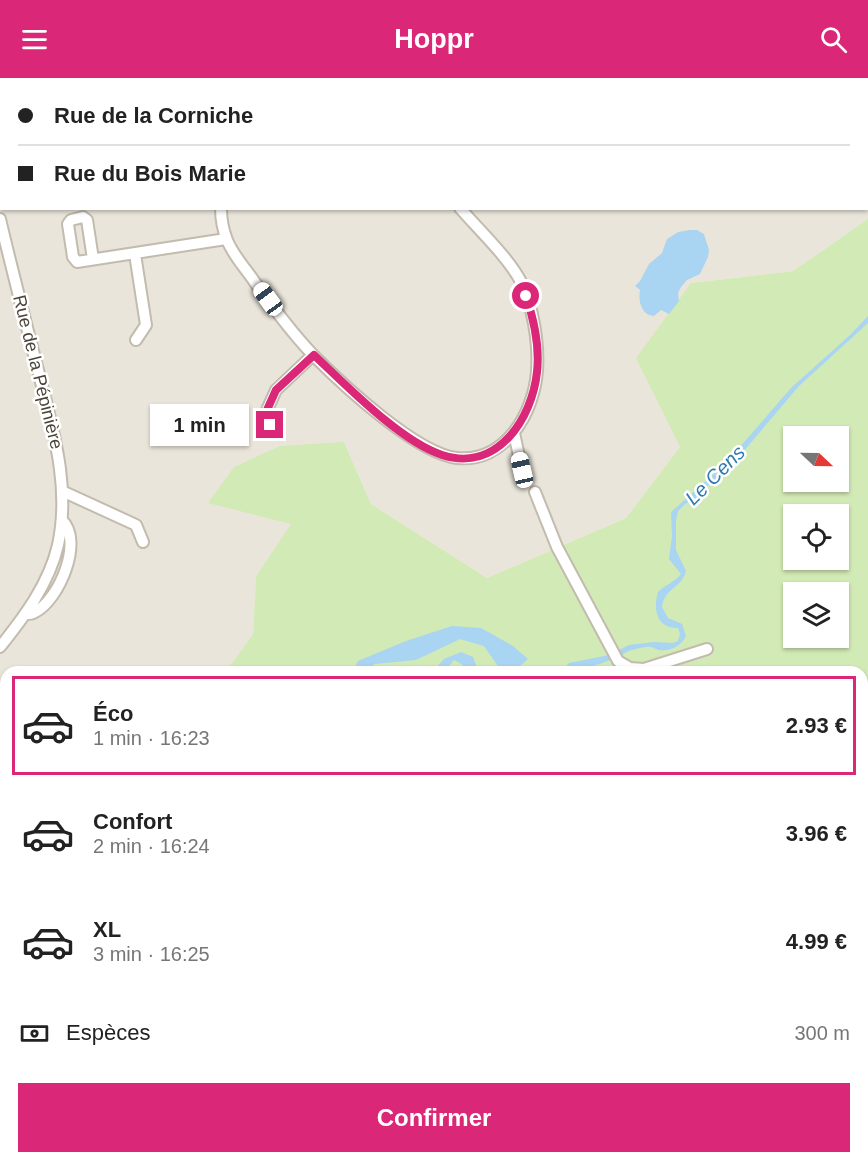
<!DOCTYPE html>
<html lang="fr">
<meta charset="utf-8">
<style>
:root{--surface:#fff;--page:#f2f2f2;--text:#222;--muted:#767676;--line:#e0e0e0;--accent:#db2777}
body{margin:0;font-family:Helvetica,sans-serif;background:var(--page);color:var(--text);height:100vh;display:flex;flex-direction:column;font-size:22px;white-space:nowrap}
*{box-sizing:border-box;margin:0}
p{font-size:20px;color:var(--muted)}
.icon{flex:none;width:33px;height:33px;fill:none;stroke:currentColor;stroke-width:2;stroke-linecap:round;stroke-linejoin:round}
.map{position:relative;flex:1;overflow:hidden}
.details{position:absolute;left:0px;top:588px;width:868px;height:498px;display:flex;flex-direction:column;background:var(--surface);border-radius:18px 18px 0 0;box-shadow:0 2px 4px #0004}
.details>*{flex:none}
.hud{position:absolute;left:0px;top:0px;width:868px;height:132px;box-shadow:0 2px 4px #0004;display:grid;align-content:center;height:132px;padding:0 18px;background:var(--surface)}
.needle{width:39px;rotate:112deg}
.tools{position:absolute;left:783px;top:348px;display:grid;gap:12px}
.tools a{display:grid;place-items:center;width:66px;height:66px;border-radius:0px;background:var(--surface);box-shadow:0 2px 4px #0004;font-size:30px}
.end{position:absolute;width:27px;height:27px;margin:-14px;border:8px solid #db2777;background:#fff;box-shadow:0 0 0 3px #fff}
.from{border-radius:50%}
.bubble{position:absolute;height:42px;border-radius:0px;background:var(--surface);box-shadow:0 2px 4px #0004;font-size:20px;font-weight:800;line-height:42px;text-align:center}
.car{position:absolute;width:18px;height:36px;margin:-18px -9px;border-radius:8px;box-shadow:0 0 4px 2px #0007;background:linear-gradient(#fff 24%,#345 0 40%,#fff 0 76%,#345 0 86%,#fff 0)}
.hud b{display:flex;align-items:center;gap:21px;height:57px;font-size:22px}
.hud b+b{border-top:2px solid var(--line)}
.hud i{width:15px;height:15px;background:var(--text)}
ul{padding:10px 0 0;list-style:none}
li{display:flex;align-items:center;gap:18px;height:99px;margin:0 12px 9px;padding:0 6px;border:3px solid transparent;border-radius:0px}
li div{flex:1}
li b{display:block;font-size:22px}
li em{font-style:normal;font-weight:800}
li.current{border-color:var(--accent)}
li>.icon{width:54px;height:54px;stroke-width:1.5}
.pay{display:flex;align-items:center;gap:15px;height:66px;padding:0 18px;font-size:22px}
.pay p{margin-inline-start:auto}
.cta{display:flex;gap:12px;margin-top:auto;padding:12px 18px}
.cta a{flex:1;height:69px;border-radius:0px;background:var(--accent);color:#fff;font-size:24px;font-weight:800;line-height:69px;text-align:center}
header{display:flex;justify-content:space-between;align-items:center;height:78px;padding:0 18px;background:var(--accent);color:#fff;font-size:27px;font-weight:800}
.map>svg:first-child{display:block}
.residential{fill:#eae5da;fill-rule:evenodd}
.green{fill:#d2eab5;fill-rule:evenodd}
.water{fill:#a9d4f2}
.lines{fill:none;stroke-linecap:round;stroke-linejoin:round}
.minor-casing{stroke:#c2bbae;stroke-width:14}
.minor{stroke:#fff;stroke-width:10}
.route{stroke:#db2777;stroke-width:8}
.labels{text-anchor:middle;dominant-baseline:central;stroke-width:5;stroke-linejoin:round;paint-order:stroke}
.street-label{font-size:18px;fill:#4b4439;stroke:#fff}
.water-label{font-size:20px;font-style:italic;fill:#2e7ab2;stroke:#fff}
</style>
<header><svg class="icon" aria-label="menu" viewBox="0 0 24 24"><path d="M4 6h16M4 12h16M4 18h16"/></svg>Hoppr<svg class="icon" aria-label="search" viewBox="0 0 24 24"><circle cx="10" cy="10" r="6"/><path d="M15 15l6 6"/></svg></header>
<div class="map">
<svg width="868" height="1086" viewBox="0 0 868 1086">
<rect width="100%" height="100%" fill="#f6f3ec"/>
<!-- residential -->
<path class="residential" d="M0,0H868V141L793,193L691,205L680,369L626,440L487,500L371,426L344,364L208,424L292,445L256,498L253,556L232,585L223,594H6V645L0,656ZM2,2H867V130H2Z
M6,793V1080H518L523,1086H0V794Z"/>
<!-- green -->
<path class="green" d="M868,141V636L863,646L862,594H223L232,585L253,556L256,498L291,446L208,425L234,389L280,368L344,364L371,426L487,500L626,440L680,369L636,280L691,205L793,193ZM794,358H838V404H794ZM794,436H838V482H794ZM794,514H838V560H794Z
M6,645V793L0,794V656Z
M863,662L868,664V1086H523L518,1080H862Z"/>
<!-- water -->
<path class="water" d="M690,152H697L704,156L709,172L708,179L700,196L687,202L681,209L678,215L679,223L669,236L661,232L654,238C641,237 638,223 640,212L635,208L640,203L649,186L662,175L667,161L678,154Z
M868,238V245L799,308L731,388L706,409L696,421L685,426L678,433L676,442V472L686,493C681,511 665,509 662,529L668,540L682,546L686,558C682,567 670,574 659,572C656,572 654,569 651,569C646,568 637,571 632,572C626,573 621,578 616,580C600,586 577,594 561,594L569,585L609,577L629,567L654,564L673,565L678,563L680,556L678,550C656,550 653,531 658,514C665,507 675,504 681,496L669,481L672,458L671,434L726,385L791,310L850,257Z
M452,548L481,550L513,568L528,581L513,594H502L484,568L460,561L416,582L374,586L369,594H353L358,583L406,563Z
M461,574L473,579L477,589L475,594H461L463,587L454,582L444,594H432L444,581Z"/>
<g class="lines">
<defs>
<path id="minor" d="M137,0L139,2
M349,0L350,2
M673,0L675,2
M292,2L293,0
M454,2L456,0
M221,130C221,141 223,152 227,162C233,177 245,190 254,203C273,229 292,255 314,278C343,307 417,376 457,380C505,385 534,335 537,293C539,266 533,228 521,204C509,180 478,151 460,130
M0,141C12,192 25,242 38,292C52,349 71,407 58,467C49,506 24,539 0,569
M135,176L146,247L136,262
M93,181L87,142L83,139L71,142L68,146L73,179L77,184L226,161
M270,347L267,332L276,312L313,277
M514,355L522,392
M62,413L136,447L143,464
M535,414L557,469L618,583L630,590L644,591L707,571
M26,536C29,536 32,536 35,534C59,522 84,463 62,442
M0,857L6,859
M399,1086L401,1080"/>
</defs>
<!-- minor casing -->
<use href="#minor" class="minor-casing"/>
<!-- minor -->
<use href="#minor" class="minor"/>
</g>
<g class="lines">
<!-- route -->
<path class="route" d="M270,347L267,332L276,312L314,277C347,308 400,363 442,377C497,395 532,341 537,294C540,268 534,242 526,218"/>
</g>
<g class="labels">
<!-- street labels -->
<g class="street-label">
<text transform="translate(38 294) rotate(76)">Rue de la Pépinière</text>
</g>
<!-- water labels -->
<g class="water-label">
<text transform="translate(715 397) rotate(-45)">Le Cens</text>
</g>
</g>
</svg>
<div class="tools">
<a><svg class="needle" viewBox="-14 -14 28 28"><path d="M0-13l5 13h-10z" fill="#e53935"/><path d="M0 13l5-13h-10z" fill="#767676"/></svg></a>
<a><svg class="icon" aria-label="locate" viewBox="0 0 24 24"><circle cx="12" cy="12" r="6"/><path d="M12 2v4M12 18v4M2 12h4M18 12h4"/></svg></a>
<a><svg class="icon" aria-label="layers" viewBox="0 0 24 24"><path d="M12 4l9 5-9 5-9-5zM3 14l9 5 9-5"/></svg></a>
</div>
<i class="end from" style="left:526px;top:218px"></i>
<i class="end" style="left:270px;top:347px"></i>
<div class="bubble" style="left:150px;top:326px;width:99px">1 min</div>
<i class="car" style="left:268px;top:221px;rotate:324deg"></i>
<i class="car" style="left:522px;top:392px;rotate:347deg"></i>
<div class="hud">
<b><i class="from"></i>Rue de la Corniche</b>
<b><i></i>Rue du Bois Marie</b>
</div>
<section class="details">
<ul>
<li class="current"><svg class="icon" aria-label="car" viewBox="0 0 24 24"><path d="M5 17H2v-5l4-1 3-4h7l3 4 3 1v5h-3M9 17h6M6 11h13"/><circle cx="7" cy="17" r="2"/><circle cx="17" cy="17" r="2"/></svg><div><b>Éco</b><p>1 min · 16:23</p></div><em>2.93 €</em></li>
<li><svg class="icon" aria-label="car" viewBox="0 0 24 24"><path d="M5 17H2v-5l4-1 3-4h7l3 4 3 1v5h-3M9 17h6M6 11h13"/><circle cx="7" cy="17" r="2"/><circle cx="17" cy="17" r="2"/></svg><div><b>Confort</b><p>2 min · 16:24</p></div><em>3.96 €</em></li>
<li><svg class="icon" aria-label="car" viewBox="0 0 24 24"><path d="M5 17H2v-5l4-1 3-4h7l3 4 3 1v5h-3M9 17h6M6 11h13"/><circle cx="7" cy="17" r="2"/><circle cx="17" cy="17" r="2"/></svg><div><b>XL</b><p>3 min · 16:25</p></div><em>4.99 €</em></li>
</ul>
<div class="pay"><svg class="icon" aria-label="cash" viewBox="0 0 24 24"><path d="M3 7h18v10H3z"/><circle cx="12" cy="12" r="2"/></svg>Espèces<p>300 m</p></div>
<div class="cta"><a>Confirmer</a></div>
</section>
</div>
